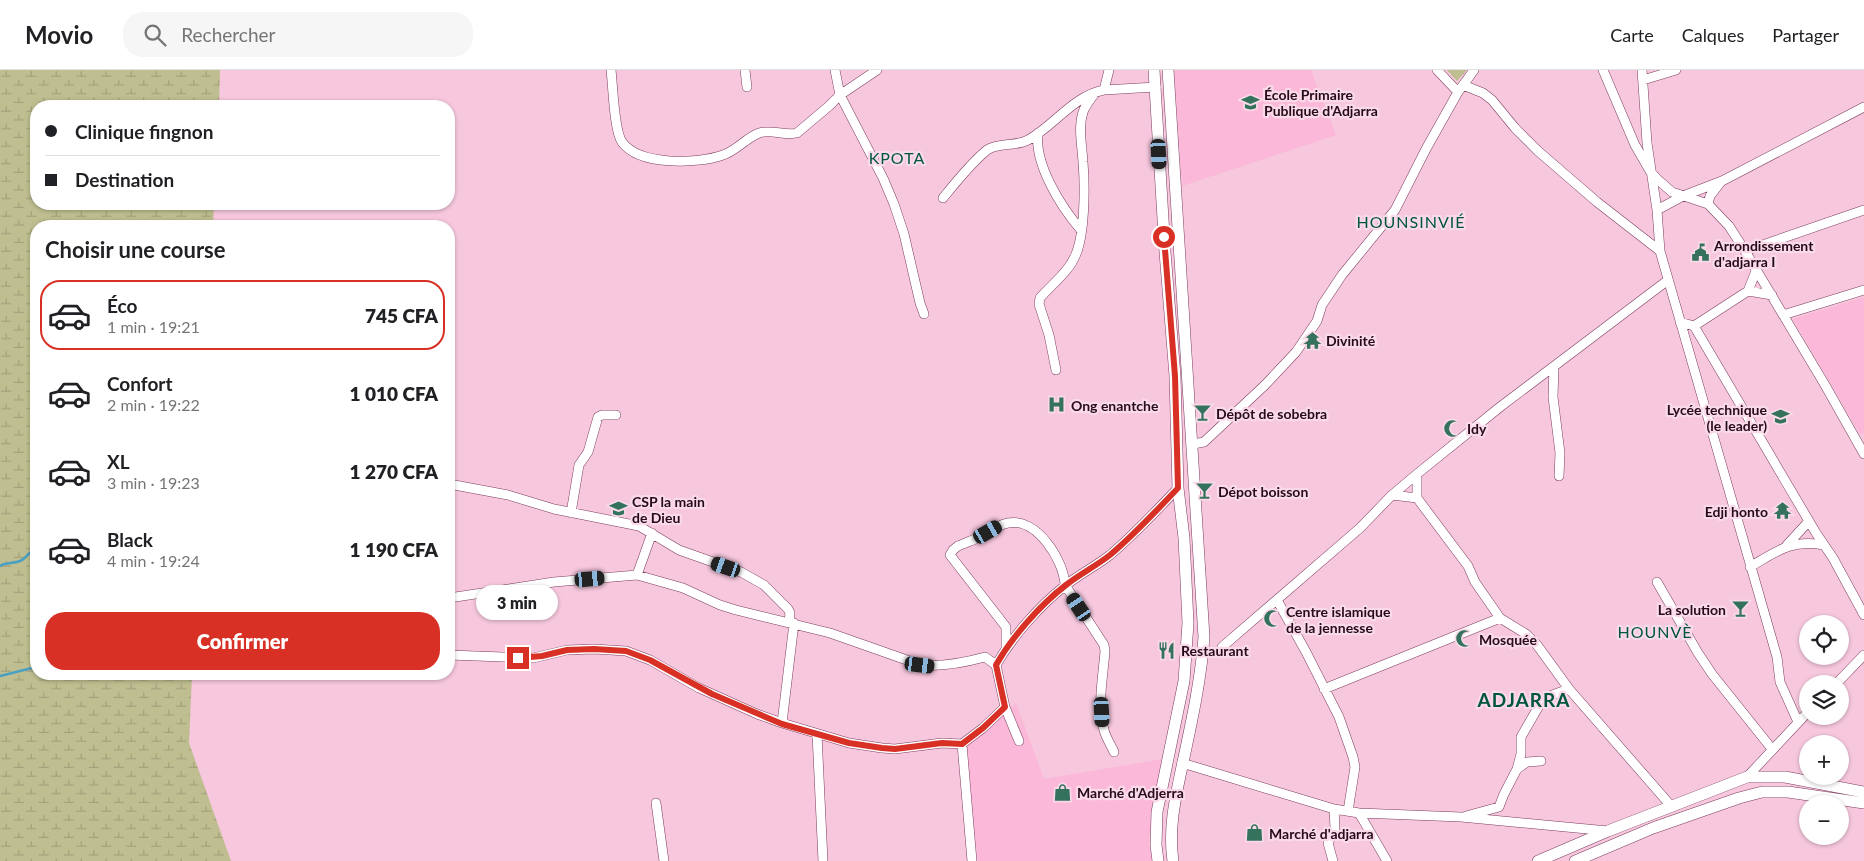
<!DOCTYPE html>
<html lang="fr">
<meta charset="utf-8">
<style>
:root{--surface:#fff;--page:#f6f6f6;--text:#202124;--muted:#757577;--line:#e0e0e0;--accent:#d93025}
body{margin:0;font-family:Lato,sans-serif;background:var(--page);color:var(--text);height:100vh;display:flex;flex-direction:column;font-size:19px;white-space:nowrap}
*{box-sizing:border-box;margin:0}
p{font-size:16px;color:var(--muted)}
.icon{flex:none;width:28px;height:28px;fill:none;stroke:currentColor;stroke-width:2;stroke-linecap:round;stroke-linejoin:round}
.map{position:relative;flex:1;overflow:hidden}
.side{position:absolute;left:30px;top:150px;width:425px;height:460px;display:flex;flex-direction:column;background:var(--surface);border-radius:20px;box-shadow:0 1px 4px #0004}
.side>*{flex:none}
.top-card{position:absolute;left:30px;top:30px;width:425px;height:110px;border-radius:20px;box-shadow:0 1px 4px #0004;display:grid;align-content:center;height:110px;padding:0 15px;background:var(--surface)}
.buttons{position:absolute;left:1799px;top:545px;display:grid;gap:10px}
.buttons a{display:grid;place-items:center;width:50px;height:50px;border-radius:50%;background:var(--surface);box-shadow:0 1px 4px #0004;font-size:25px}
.end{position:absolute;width:22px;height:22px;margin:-11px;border:6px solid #d93025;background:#fff;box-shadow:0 0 0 2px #fff}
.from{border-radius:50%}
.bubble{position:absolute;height:35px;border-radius:18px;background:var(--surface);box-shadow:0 1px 4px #0004;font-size:16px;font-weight:800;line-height:35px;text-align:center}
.car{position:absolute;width:15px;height:30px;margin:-15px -8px;border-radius:6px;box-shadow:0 0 4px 1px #0007;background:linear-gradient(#222 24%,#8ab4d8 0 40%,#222 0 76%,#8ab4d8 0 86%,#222 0)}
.top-card b{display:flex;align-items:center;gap:18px;height:48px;font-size:19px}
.top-card b+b{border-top:1px solid var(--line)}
.top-card i{width:12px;height:12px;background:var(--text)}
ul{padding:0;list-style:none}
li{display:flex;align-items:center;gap:15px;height:70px;margin:0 10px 8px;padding:0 5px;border:2px solid transparent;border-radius:20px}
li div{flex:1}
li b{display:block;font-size:19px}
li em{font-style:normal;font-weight:800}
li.current{border-color:var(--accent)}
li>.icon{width:45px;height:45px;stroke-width:1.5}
h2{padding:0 15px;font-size:22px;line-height:60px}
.cta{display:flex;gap:10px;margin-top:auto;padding:10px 15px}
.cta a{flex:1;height:58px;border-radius:20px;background:var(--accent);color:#fff;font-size:20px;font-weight:800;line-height:58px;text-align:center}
header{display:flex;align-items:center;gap:30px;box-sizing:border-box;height:70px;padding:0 25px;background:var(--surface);border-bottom:1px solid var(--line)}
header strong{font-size:24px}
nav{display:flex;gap:28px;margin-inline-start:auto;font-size:18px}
.search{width:350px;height:45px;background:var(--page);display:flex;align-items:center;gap:12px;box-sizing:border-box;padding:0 18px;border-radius:20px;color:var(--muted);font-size:19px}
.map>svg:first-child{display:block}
.built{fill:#fbb8d8}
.wetland{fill:url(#wetland-marsh)}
.cemetery{fill:url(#cemetery-stones)}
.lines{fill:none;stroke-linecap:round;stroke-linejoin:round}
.stream{stroke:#4a9fc2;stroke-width:2.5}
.minor-casing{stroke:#7d3c5f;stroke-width:10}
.major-casing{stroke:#7d3c5f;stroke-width:12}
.minor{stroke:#fff;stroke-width:9}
.major{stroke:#fff;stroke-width:11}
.route{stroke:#d93025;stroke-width:6}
.labels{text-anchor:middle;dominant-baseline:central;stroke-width:4.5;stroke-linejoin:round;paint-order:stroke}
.poi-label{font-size:14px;font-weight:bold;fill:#260b1a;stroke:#fadae8;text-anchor:start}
.quarter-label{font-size:16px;letter-spacing:1px;fill:#00553f;stroke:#fadae8}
.district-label{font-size:19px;font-weight:bold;letter-spacing:1px;fill:#00553f;stroke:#fadae8}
</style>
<header>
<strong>Movio</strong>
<div class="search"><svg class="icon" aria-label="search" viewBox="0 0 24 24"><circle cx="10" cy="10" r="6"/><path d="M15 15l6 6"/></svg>Rechercher</div>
<nav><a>Carte</a><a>Calques</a><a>Partager</a></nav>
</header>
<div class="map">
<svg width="1864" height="791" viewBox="0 0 1864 791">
<defs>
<pattern id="wetland-marsh" width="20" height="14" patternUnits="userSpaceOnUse" patternTransform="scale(1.25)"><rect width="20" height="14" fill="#bebe90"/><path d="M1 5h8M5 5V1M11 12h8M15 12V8" fill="none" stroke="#a3a27c"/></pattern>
<pattern id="cemetery-stones" width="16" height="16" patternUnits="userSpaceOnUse" patternTransform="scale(1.25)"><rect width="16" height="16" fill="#bebe90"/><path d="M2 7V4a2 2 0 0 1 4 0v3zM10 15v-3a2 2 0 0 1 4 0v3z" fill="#a3a27c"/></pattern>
</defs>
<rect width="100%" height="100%" fill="#f6c7dd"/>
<!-- built -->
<path class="built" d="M1174,0H1311L1336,65L1182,116Z
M1864,227V363L1860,364L1793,249Z
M1016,633L1044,709L1163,689L1149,769L1152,791H978L964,677Z"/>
<!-- wetland -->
<path class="wetland" d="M0,0H220L219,36H36V134H214L213,156H36V604H192L189,673L231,791H0Z"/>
<!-- cemetery -->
<path class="cemetery" d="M1447,0H1467L1457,11Z"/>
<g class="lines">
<!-- stream -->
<path class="stream" d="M0,496C6,492 13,494 20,491C26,489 29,481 36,479
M0,606L36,597"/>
<defs>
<path id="minor" d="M611,0C613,16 614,61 622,72C639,96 698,94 723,85C736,81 746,68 759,63C771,59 785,66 797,63L829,36L840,25L877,0
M745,0L747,17
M835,0L840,25L883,108L894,134L904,164L920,233L924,244
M1437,0L1458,22
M1603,0L1635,75L1650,101L1657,109L1672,122L1708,134L1729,156L1745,181L1825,315L1864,384
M1642,0L1647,73L1657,140L1660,181L1777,587L1780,612L1798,652
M1643,10L1676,0
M1463,15L1483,23L1492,30L1515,58L1538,81L1597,132L1660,181
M1104,20L1109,0
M1038,63C1034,94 1061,137 1081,160
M943,128C956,112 971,93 987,80C999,72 1015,77 1028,70C1054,56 1073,26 1104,20L1156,17
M1708,134L1710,126L1720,113
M1657,140L1683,126L1722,111L1864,37
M1745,181L1864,140
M1748,221L1772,225
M1783,245L1864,220
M1680,252L1694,256L1748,221L1756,201
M1694,256L1816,463L1833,488L1864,545
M1554,297L1553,327L1560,383L1559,406
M1056,300L1049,265L1039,234L1040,228C1052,214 1069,202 1076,184C1085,162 1085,116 1083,92C1082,75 1078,58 1083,42C1086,34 1091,28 1096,22
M1193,374L1204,372L1265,315L1296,282L1317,251L1322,235L1342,205L1395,140L1426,79L1458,22L1474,0
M1417,404V428L1468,496L1475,512L1500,548L1526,564L1537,575L1569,619L1672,737
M449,414L508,425L554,439L639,456L679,480L741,502L764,515L788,539L790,543L789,552
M1392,425L1417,428
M571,443L579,395L588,382L598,347L602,345H616
M1787,475L1809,451
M1750,497C1777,481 1791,469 1824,475
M637,505L652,463
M1657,512L1698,583L1712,604L1772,679
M449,528L554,512L637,505L683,518L720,535L736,540L830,563L921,595C943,597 963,593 985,587L996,595L1005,637L1019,671
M1277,530L1306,582L1339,647L1353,687L1355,697L1348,741
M1222,577L1360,458L1392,425L1417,404L1500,337L1668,210
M1006,578V557L950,485L953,480L958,476C965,473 973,470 980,467C989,462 997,455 1008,453C1037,447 1064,491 1065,515L1104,575L1105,581C1103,607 1097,635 1104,660C1106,668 1111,675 1114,682
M449,585L533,588L567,580L594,579L626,581L650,590L699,618L757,644L782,653L849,673L882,678L895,679L942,673L962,674L983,658L1005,637
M996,595C1012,567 1040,535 1066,515C1080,504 1096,496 1110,485C1135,464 1156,441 1178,418
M1836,614L1864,585
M1324,619L1500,548
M782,653L794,553
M817,664L823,791
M962,674L972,791
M1182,693L1334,739L1359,743L1461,747L1608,761
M1517,699L1527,692L1541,691
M1747,707L1808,642
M656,733L664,791
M1359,743L1387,791
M1466,746L1499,737L1504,724L1517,699L1521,684V667L1536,641L1544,628L1569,619
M1333,791L1328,773L1335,759L1334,739"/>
<path id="major" d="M1154,0L1165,182L1175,306L1178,418L1184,468L1188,553L1184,611L1157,742L1156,775L1158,791
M1168,0L1204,567C1201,609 1192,650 1183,692C1176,725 1168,757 1173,791
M1538,791L1608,761L1747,707H1785L1864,722
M1575,791L1653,758L1739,728L1762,722H1788L1864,733"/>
</defs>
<!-- minor casing -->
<use href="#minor" class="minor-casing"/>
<!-- major casing -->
<use href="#major" class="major-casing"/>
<!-- minor -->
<use href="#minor" class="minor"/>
<!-- major -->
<use href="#major" class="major"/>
</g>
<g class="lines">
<!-- route -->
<path class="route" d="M518,588L542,586L567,580L594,579L626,581L650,590L712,624L782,654L849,673L882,678L895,679L942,673L962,674L983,658L1005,637L996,595C1012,567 1040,535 1066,515C1080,504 1096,496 1110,485C1135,464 1156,441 1178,418L1175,306L1164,167"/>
</g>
<!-- icons -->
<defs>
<symbol id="school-bare" viewBox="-9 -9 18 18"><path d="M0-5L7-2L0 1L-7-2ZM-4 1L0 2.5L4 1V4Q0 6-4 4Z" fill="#35725d" stroke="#fadae8" stroke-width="2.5" paint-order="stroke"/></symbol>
<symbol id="civic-bare" viewBox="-9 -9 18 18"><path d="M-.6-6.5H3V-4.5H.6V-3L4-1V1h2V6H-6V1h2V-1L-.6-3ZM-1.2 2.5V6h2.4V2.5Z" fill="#35725d" stroke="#fadae8" stroke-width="2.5" paint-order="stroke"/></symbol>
<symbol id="temple-bare" viewBox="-9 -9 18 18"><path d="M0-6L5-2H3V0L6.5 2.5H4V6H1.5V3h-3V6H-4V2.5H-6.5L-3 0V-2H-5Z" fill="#35725d" stroke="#fadae8" stroke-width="2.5" paint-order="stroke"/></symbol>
<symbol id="hospital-bare" viewBox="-9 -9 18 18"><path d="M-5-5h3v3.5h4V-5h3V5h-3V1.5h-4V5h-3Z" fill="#35725d" stroke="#fadae8" stroke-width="2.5" paint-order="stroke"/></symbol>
<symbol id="bar-bare" viewBox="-9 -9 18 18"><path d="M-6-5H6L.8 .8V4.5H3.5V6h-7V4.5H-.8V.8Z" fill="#35725d" stroke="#fadae8" stroke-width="2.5" paint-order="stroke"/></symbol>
<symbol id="mosque-bare" viewBox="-9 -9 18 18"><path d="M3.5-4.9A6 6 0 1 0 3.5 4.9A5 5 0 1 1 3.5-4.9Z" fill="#35725d" stroke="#fadae8" stroke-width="2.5" paint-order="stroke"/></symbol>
<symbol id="restaurant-bare" viewBox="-9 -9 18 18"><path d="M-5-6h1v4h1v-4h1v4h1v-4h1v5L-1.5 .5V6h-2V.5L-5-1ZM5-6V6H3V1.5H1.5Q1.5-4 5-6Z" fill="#35725d" stroke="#fadae8" stroke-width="2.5" paint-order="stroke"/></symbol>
<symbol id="shop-bare" viewBox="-9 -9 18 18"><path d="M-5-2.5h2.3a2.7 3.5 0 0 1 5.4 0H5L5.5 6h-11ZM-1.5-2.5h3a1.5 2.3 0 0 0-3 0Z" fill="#35725d" stroke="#fadae8" stroke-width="2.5" paint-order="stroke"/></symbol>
</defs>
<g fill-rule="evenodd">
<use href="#school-bare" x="1238" y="20" width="25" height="25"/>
<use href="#civic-bare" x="1688" y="170" width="25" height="25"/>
<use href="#temple-bare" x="1300" y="258" width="25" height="25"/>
<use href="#hospital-bare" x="1044" y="322" width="25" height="25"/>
<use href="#bar-bare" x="1190" y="330" width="25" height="25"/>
<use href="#school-bare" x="1768" y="334" width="25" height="25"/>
<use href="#mosque-bare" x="1440" y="346" width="25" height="25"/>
<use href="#bar-bare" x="1192" y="408" width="25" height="25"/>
<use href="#school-bare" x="606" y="426" width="25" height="25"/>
<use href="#temple-bare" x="1770" y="428" width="25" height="25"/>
<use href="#bar-bare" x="1728" y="526" width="25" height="25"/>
<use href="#mosque-bare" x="1260" y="536" width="25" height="25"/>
<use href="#mosque-bare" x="1452" y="556" width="25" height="25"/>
<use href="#restaurant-bare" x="1154" y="568" width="25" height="25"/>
<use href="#shop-bare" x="1050" y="710" width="25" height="25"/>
<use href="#shop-bare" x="1242" y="750" width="25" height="25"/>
</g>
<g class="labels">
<!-- poi labels -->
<g class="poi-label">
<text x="1264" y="24">École Primaire<tspan x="1264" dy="16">Publique d'Adjarra</tspan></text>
<text x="1714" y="175">Arrondissement<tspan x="1714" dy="16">d'adjarra I</tspan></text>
<text x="1326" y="270">Divinité</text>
<text x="1071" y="335">Ong enantche</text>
<text x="1767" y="339" text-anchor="end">Lycée technique<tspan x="1767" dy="16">(le leader)</tspan></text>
<text x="1216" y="343">Dépôt de sobebra</text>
<text x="1467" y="358">Idy</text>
<text x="1218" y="421">Dépot boisson</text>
<text x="632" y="431">CSP la main<tspan x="632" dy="16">de Dieu</tspan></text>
<text x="1768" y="441" text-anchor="end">Edji honto</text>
<text x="1726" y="539" text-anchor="end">La solution</text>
<text x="1286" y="541">Centre islamique<tspan x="1286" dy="16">de la jennesse</tspan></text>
<text x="1479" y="569">Mosquée</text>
<text x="1181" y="580">Restaurant</text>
<text x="1077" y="722">Marché d'Adjerra</text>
<text x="1269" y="763">Marché d'adjarra</text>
</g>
<!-- quarter labels -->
<g class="quarter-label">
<text x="897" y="87">KPOTA</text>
<text x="1411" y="151">HOUNSINVIÉ</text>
<text x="1655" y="561">HOUNVÈ</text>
</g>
<!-- district labels -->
<g class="district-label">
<text x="1524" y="629">ADJARRA</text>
</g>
</g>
</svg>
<div class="buttons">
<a><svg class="icon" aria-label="locate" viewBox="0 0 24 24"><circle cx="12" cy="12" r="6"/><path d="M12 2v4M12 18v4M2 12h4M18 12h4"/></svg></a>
<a><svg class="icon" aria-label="layers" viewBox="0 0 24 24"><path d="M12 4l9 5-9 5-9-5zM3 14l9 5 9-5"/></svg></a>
<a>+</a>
<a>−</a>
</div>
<i class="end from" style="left:1164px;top:167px"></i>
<i class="end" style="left:518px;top:588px"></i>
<div class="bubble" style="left:476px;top:515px;width:82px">3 min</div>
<i class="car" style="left:1159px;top:84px;rotate:177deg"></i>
<i class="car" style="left:988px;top:462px;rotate:60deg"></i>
<i class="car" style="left:726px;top:497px;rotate:289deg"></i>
<i class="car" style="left:590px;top:509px;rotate:85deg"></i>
<i class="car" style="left:1079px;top:537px;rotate:326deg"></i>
<i class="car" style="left:920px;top:595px;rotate:97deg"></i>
<i class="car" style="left:1102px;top:642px;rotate:177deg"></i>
<div class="top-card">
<b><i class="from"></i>Clinique fingnon</b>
<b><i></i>Destination</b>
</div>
<section class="side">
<h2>Choisir une course</h2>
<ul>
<li class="current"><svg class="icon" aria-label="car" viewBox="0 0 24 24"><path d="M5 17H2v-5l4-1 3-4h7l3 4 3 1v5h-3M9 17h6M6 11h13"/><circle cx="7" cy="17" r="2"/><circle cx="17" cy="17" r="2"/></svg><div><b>Éco</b><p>1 min · 19:21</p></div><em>745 CFA</em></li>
<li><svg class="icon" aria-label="car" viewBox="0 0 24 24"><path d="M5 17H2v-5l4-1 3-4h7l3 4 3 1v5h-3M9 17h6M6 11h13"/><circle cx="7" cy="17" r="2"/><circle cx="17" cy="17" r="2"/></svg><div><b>Confort</b><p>2 min · 19:22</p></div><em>1 010 CFA</em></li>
<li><svg class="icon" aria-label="car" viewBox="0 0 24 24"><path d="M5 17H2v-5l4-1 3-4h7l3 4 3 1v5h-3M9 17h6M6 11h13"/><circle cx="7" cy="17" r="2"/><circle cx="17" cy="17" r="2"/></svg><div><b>XL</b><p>3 min · 19:23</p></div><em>1 270 CFA</em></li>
<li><svg class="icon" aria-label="car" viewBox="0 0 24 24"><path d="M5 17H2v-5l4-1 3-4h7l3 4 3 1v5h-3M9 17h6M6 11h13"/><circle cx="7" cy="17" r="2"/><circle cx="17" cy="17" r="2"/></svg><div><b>Black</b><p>4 min · 19:24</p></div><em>1 190 CFA</em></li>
</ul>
<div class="cta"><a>Confirmer</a></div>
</section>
</div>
